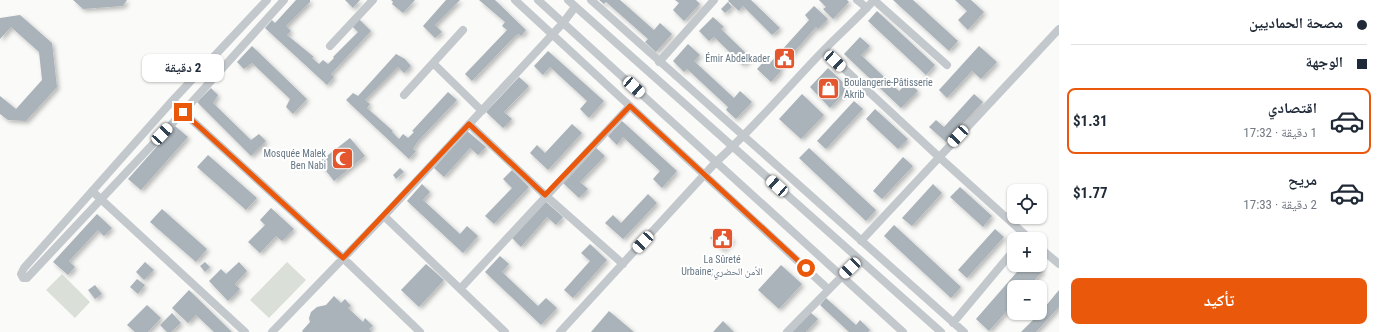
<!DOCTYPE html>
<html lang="ar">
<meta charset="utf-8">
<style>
:root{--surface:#fff;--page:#f6f6f7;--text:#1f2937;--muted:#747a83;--line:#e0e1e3;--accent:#ea580c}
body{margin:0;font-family:"Roboto Condensed","Noto Naskh Arabic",sans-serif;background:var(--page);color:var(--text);direction:rtl;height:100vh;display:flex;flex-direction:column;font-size:15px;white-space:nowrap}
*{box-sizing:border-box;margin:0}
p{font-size:13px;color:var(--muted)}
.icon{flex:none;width:22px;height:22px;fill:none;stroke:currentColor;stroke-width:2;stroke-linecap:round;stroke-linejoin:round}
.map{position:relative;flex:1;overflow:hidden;direction:ltr}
.side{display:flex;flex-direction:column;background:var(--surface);width:320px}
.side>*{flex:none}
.top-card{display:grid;align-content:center;height:88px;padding:0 12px;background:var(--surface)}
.buttons{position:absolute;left:1007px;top:184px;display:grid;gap:8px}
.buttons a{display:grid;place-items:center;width:40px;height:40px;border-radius:8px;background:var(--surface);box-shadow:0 1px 3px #0004;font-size:20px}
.end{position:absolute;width:18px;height:18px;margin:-9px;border:5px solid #ea580c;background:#fff;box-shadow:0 0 0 2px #fff}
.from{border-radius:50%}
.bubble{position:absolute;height:28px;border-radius:8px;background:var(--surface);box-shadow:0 1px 3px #0004;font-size:13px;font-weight:700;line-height:28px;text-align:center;direction:rtl}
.car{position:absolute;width:12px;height:24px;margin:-12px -6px;border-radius:5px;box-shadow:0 0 3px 1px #0007;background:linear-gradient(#fff 24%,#345 0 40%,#fff 0 76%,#345 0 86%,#fff 0)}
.top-card b{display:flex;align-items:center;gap:14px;height:38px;font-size:15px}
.top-card b+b{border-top:1px solid var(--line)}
.top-card i{width:10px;height:10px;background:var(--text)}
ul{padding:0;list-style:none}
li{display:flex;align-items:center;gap:12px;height:66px;margin:0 8px 6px;padding:0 4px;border:2px solid transparent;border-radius:8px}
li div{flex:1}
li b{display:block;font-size:15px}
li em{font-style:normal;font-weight:700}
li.active{border-color:var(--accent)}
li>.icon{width:36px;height:36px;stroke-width:1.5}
.cta{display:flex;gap:8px;margin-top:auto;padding:8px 12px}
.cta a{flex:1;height:46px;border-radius:8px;background:var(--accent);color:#fff;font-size:16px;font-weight:700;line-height:46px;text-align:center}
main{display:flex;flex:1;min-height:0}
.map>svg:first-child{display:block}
.green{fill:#dadfd7}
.building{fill:#aab3b9;filter:url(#shadow)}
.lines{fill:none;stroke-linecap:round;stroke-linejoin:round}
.street{stroke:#c3c8cc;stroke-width:8}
.route{stroke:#ea580c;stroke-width:5}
.labels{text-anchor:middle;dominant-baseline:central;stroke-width:4;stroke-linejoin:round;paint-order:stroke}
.poi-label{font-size:10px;fill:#657683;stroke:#fff;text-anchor:end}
</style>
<main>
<section class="side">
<div class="top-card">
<b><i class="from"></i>مصحة الحماديين</b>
<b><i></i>الوجهة</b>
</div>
<ul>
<li class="active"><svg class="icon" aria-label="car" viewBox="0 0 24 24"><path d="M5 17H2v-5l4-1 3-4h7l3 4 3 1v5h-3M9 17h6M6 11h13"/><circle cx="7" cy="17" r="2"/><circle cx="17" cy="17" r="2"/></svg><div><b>اقتصادي</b><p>1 دقيقة · 17:32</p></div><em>$1.31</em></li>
<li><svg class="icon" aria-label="car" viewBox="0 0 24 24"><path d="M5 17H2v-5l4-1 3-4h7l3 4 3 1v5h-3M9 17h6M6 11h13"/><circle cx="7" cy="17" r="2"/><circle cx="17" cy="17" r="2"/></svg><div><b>مريح</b><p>2 دقيقة · 17:33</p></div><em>$1.77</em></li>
</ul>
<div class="cta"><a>تأكيد</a></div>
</section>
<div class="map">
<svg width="1059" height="332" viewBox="0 0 1059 332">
<defs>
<filter id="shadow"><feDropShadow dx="2.5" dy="2.5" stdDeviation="2" flood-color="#0004"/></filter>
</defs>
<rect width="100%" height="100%" fill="#fafaf8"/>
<!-- green -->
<path class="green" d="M287,262L306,280L269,318L250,300Z
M62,274L90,302L75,318L46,290Z"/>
<!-- building -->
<path class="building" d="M73,0H127L123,6L83,9Z
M296,0H310V2L286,26L291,31L287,35L314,57L312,58L319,64L323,60L328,64L334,58L333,57L358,32L351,25L358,18L371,31L331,74L334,77L327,85L265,28L272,20L275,23Z
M345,0H360L353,8Z
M391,0H415L403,13L392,4L393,2Z
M446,0H460L435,25L442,32L435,38L423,26Z
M479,0H495L526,30L521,36L519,34L515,36L472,81L465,74L507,30L502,26L505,22Z
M599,0H620L654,30L660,23L672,34L656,52L645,42L648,39L606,2L604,4Z
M675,0H696L700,4L684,21L673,10L679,3Z
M729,0H751L780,28L772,35L743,6L739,11L728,1Z
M819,0H847L849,2L833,19L823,9L826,7Z
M893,0H913L958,41L949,51Z
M955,0H971L984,12L968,30L958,20L967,11Z
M728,2L732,7L725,13L721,9Z
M814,6L828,19L818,29L816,27L779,69L781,71L771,82L757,69L767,58L771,62L809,20L805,15Z
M877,11L935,65L926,75L868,21Z
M20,15L52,43L57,87L26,121L8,120L0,114V96L16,109L42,80L39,52L11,27L0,39V18Z
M713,17L724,27L721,29L751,58L743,65L714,37L709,41L699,31Z
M860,37L870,46L861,55L899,91L908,82L918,91L901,108L844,54Z
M688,44L700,55L694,61L734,98L740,91L752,102L736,119L726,110L728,107L687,69L684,72L673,61Z
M252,46L307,99L293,114L286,107L290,99L252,63L244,69L237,62Z
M979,46L997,62L981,79L972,71L947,98L939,90Z
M548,51L604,101L589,118L580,109L587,101L550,67L543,75L534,66Z
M396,54L405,59L411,66L404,73L398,67L365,100L370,104L367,108L393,131L392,132L399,139L403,134L408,138L414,132L412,131L448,92L457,100L418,141L413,149L416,151L409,159L346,100L353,93L358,96Z
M828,68L849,88L830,108L810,87Z
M519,77L529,86L504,112L512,119L503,128L486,112Z
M211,88L218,95L213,103L251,140L259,134L266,141L251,156L197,102Z
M802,94L824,115L801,139L779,119Z
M974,94L983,102L946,142L929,127L936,120L944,127Z
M854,101L863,109L826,149L817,141Z
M875,109L908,139L898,149L866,119Z
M622,121L677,171L662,188L653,179L660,171L623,137L617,145L608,136Z
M572,124L582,133L548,170L530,153L537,145L545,153Z
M175,126L188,137L141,190L128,179Z
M467,131L486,147L478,155L470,148L444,177L434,168Z
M350,138L365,156L334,181L319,162Z
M595,147L605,156L580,182L588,189L579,198L562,182Z
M809,148L876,210L866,221L799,158Z
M208,155L257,198L246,210L197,167Z
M903,157L913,166L882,199L873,191Z
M400,168L404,172L396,179L393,175Z
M512,170L529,187L494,224L485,216L512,188L503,179Z
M422,184L430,192L423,200L460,234L467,226L478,236L463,253L407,201Z
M933,184L942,193L912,226L902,218Z
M960,187L992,216L983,227L950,197Z
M648,194L657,203L623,239L605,223L613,215L621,223Z
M545,201L563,217L556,225L547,217L521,247L512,238Z
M271,208L294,229L282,241L276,236L260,253L248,242L265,225L260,220Z
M162,209L207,249L196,262L150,222Z
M97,214L112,228L104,236L98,230L69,261L75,267L68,275L53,262Z
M894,225L961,287L951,298L884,236Z
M720,228L733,240L723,250L710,238Z
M995,229L1004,237L967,278L958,270Z
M590,244L607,260L573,298L564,290L590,261L581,253Z
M500,256L509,264L502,272L538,306L546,298L557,308L541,325L485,272Z
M145,262L154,270L144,280L136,272Z
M205,262L210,267L205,272L200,266Z
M239,262L247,271L235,284L240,289L228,301L209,281L221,269L226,274Z
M426,264L444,280L419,307L401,290Z
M781,265L802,284L779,309L758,290Z
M1023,265H1036L1043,271L1028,287H1014V303L989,331L976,319Z
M137,279L145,285L138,294L130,287Z
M95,285L102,294L95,299L88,290Z
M189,290L232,332H214L196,315L188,323L172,308Z
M1059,290V307L1036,332H1021L1040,313Z
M334,296L341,303L345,299L351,306L348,308L363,322L365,318L373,326L369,329L372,332H303L302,331L310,322L309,318L311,312L317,307L326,305Z
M826,298L856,325L860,320L870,330L868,332H849L820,305Z
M147,305L161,318L148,332H135L127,325Z
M609,311L634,332H591Z
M810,312L818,319L806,332H792Z
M172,313L181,323L171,332H167L160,325Z
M723,321L734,332H713Z"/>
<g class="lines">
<!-- street -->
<path class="street" d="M267,0L173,100L24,268L21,274L23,278H27L183,112L284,0
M515,0L828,289
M538,0L903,332
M568,0L941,332
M591,0L964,332
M857,0L867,8
M874,0L947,65
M330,46L373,0
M824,50L939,157L1030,239
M659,62L714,0
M433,63L482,111
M404,95L463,30
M173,100L183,112L343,258L420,332
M469,124L545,195L623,264
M92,191L245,332
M384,216L505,332
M861,241L1059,29
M1040,248L1059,264
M460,289L630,106
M953,323L1014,250
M272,332L384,216L563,23L575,7
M560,332L716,162C754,128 787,88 822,52C839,34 858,18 874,0
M787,332L859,259"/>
</g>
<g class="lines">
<!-- route -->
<path class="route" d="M183,112L343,258L469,124L545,195L630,106L806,268"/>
</g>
<!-- icons -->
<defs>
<symbol id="civic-square" viewBox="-11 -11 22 22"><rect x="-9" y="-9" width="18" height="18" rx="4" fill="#e4572e" stroke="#fff"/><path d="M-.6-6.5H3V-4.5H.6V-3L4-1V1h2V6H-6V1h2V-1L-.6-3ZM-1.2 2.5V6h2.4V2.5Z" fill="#fff"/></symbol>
<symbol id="shop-square" viewBox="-11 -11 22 22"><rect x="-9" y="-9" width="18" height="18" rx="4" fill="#e4572e" stroke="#fff"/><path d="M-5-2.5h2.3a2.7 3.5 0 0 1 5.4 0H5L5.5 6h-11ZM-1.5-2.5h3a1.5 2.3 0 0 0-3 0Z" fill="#fff"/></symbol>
<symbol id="mosque-square" viewBox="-11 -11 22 22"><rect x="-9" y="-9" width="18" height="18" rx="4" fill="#e4572e" stroke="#fff"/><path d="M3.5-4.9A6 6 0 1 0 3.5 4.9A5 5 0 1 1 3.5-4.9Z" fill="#fff"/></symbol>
</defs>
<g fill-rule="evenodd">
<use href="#civic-square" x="772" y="46" width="25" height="25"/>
<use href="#shop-square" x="816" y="76" width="25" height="25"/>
<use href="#mosque-square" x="330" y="146" width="25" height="25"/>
<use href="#civic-square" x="710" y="226" width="25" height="25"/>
</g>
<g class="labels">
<!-- poi labels -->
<g class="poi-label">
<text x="770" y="58">Émir Abdelkader</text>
<text x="844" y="82" text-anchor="start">Boulangerie-Pâtisserie<tspan x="844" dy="12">Akrib</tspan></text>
<text x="326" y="153">Mosquée Malek<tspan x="326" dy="12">Ben Nabi</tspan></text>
<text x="722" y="259" text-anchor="middle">La Sûreté<tspan x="722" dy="12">Urbaine;الأمن الحضري</tspan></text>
</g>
</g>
</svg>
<div class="buttons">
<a><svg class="icon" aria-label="locate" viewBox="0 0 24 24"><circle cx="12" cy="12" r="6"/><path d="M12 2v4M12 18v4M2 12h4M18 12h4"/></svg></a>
<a>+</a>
<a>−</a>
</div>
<i class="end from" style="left:806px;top:268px"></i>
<i class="end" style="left:183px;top:112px"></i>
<div class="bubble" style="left:142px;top:54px;width:82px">2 دقيقة</div>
<i class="car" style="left:835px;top:61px;rotate:133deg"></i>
<i class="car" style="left:634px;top:87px;rotate:132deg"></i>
<i class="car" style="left:162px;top:134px;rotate:43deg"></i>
<i class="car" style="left:958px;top:136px;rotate:223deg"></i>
<i class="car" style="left:777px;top:186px;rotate:312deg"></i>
<i class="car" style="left:643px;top:242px;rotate:223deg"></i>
<i class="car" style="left:850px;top:268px;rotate:226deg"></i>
</div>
</main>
